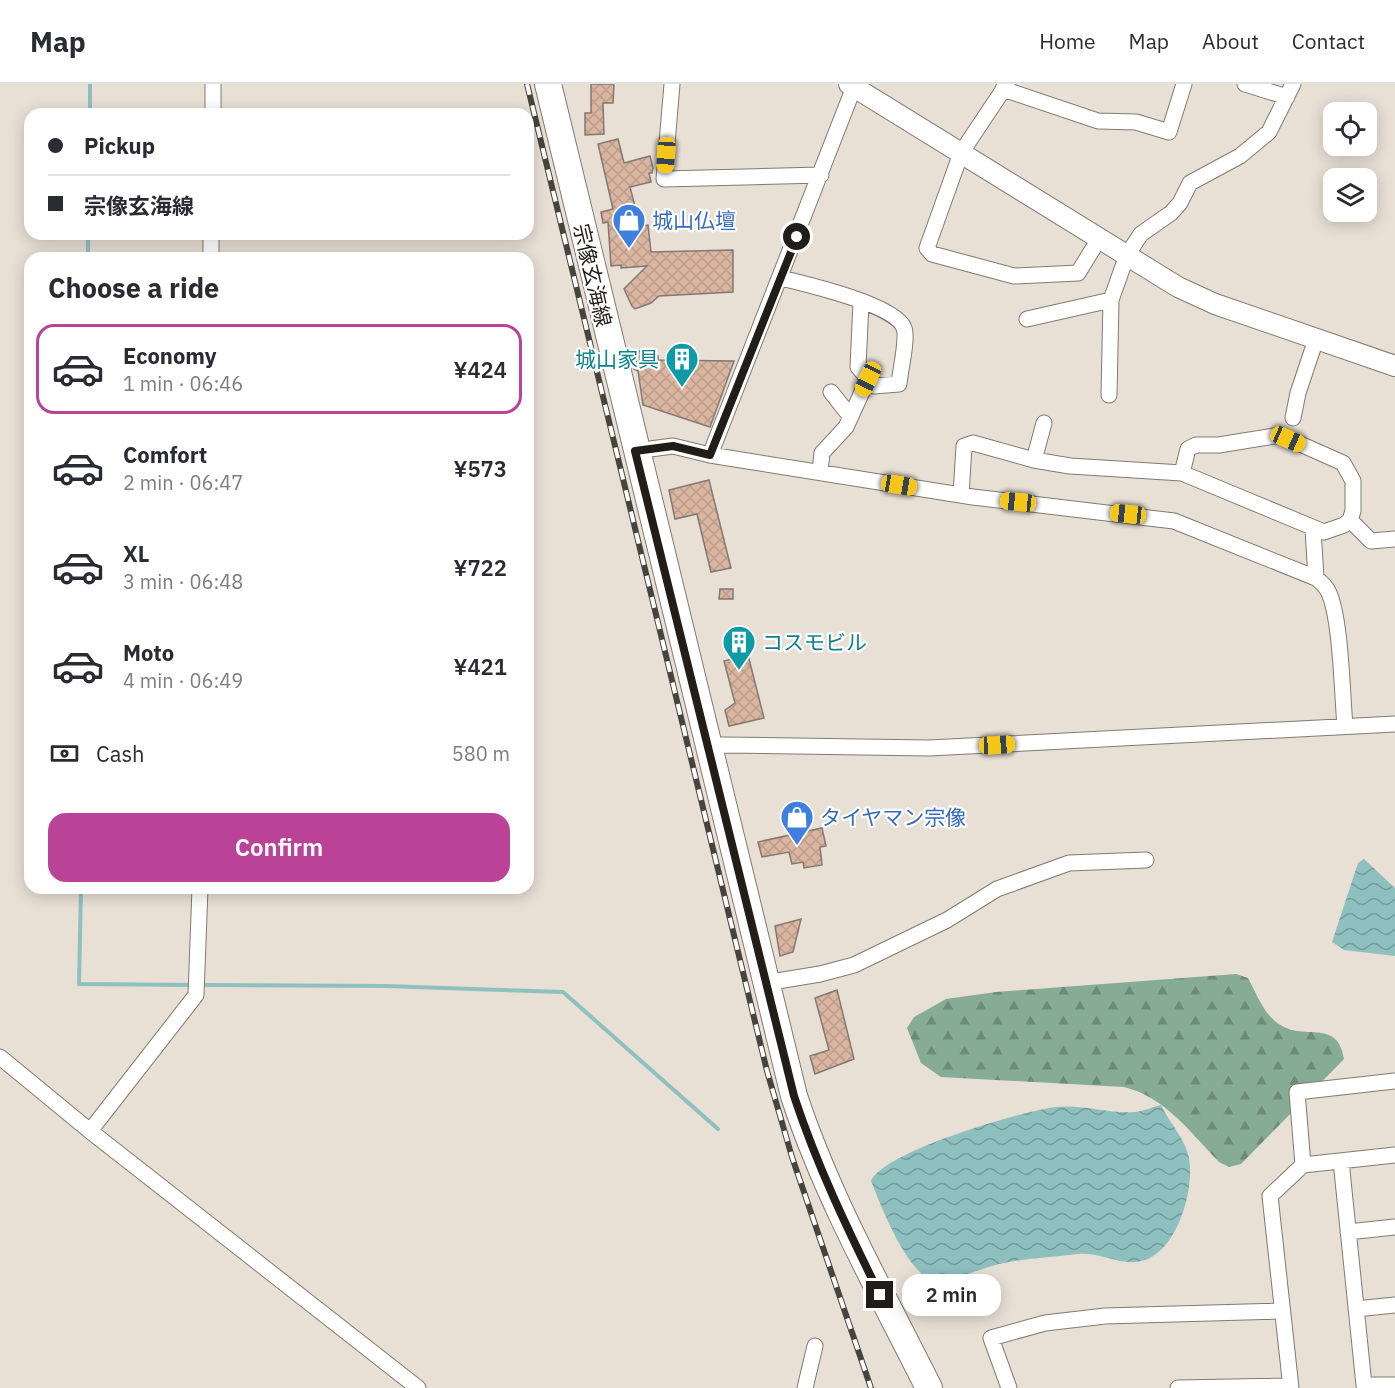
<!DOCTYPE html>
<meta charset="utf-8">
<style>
:root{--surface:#fff;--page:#f7f7f7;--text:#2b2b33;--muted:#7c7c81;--line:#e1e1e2;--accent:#ba4297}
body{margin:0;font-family:"IBM Plex Sans","Noto Sans JP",sans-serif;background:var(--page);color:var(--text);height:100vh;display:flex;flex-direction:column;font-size:22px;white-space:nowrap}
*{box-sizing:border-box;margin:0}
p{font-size:20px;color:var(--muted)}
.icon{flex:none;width:33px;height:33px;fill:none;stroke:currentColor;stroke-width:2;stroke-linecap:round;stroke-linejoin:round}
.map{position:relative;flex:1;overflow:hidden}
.drawer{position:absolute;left:24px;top:168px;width:510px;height:642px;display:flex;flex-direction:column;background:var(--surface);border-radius:18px;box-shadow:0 3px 15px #0003}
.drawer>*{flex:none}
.banner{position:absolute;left:24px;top:24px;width:510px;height:132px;border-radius:18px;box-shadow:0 3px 15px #0003;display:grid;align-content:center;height:132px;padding:0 24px;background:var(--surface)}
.buttons{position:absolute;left:1323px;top:18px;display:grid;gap:12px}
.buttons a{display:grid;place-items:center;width:54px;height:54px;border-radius:12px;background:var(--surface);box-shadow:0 3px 15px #0003;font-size:30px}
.end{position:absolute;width:27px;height:27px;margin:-14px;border:8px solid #211e1a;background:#fff;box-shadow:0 0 0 3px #fff}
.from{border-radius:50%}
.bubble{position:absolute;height:42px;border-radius:18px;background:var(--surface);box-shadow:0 3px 15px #0003;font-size:20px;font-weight:600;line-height:42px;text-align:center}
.car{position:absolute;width:18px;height:36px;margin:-18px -9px;border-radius:8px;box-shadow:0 0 4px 2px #0007;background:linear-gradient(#f5c518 24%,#345 0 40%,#f5c518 0 76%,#345 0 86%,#f5c518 0)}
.banner b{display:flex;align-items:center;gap:21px;height:57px;font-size:22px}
.banner b+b{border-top:2px solid var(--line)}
.banner i{width:15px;height:15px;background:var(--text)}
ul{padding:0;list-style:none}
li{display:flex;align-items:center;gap:18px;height:90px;margin:0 12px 9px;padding:0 12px;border:3px solid transparent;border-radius:18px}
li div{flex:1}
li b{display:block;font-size:22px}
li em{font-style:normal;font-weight:600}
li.on{border-color:var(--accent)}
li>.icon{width:54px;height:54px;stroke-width:1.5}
h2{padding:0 24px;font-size:27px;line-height:72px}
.pay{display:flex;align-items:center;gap:15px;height:66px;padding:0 24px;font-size:22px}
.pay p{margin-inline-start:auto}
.button{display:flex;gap:12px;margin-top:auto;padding:12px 24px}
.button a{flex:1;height:69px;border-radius:18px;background:var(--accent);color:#fff;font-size:24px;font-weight:600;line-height:69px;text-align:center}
header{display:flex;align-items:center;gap:36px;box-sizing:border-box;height:84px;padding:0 30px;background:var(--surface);border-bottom:2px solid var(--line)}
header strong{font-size:28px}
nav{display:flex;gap:33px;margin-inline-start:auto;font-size:21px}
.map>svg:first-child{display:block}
.forest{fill:url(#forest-firs)}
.water{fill:url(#water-waves)}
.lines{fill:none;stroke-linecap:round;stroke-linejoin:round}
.stream{stroke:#8fc0c0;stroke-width:4}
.building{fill:url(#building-cross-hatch);stroke:#837872;stroke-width:1.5}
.minor-casing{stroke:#827a71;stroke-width:17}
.tertiary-casing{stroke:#827a71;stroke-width:22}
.primary-casing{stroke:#827a71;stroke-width:28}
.minor{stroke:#fff;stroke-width:15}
.tertiary{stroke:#fff;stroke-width:20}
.primary{stroke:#fff;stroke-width:26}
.rail-casing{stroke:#47433d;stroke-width:6}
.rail{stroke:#fff;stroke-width:4;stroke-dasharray:11;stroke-linecap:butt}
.route{stroke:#211e1a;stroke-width:8}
.labels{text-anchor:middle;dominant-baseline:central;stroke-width:4.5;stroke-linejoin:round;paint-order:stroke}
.shop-label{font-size:21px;fill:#366cbe;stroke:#fff;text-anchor:start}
.street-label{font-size:21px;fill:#211e1a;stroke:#fff}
.culture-label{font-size:21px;fill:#0d838f;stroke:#fff;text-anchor:end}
</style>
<header>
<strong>Map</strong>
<nav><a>Home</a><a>Map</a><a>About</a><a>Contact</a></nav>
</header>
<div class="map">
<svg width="1395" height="1304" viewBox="0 0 1395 1304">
<defs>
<pattern id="forest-firs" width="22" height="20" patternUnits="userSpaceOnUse" patternTransform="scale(1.5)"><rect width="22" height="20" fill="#87ac96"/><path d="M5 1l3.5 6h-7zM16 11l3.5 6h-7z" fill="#6e8b7a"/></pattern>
<pattern id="water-waves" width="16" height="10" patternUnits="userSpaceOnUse" patternTransform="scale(1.5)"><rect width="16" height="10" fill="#8fc0c0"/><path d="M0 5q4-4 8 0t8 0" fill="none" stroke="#749b9b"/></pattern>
<pattern id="building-cross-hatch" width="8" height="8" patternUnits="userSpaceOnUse" patternTransform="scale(1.5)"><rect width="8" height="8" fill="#dab5a0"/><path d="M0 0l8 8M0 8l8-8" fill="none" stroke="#bb9b89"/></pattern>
</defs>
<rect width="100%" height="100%" fill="#e8dfd5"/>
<!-- forest -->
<path class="forest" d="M1236,890L1248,894C1258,912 1264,933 1284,943C1308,955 1338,936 1344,975L1241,1080L1229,1083L1219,1078C1190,1048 1165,1013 1124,1003L941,993L921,979L907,944L914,933L946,915L996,908Z"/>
<!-- water -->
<path class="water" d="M1364,775L1395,804V872L1344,866L1332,858L1358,779Z
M1161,1021C1169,1038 1186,1056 1189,1074C1195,1106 1176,1175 1136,1178C1118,1180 1099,1168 1078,1170C1055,1173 1032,1174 1009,1178C985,1182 963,1193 939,1200C907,1192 883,1126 871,1097C884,1067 1022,1027 1056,1023C1083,1020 1109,1030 1135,1028C1144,1027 1153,1023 1161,1021Z"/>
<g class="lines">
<!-- stream -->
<path class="stream" d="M90,30V0
M88,174V150
M81,804L79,900L194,901
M201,901L385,902L563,908L718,1045"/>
</g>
<!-- building -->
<path class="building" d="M591,0H614L613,19H603L604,50L585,51V29H591Z
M618,55L624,79L650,72L653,84L652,89H649L651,98L630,103L640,142L648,141L651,168L733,166V208L659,212L651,219L635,225L632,222L624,205L647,182L621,184V181L611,182L608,138L603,139L601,128L613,125L598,60Z
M639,267L658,272V276L734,277L710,343L643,321L638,287L634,285Z
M709,396L731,484L711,488L697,430L675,435L669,406Z
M720,505H733V515H719Z
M748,571L764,634L729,642L725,626L735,619L724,577Z
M822,744L826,762L820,763L822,781L804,784L803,778L792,780L789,768L762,773L758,758Z
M801,835L793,868L780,872L775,842Z
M837,906L854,975L815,990L810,972L829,966L815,914Z"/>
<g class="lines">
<defs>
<path id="minor" d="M672,0L664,95L821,91
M1007,0L961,69L927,164L932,170L1014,192L1078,189L1099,155
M1245,0L1287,13
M1003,5L1098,37L1136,38L1169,48L1184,0
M213,30V0
M211,174V150
M781,194C806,200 896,221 904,244C908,255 900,287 899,300L874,302L858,283L861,218
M1027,235L1111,216L1127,171L1141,150L1171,129L1180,119L1190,99L1240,72L1269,48L1293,0
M831,308L850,332
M1109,311L1111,216
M1293,334L1298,309L1316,255
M635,367L673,362L710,371L973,413L1174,437L1316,494C1321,498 1325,501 1328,507C1341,532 1342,610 1345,642
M710,371L854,3
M1034,376L1044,339
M820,388L822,369L846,343L868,295
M961,411L964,362L973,359L1034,376L1070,382L1182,389L1324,448L1344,441L1350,436L1353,427V397L1343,379L1280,351L1219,361H1196L1188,365L1182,389
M1350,436L1371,457L1395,455
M1313,445L1316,494
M708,665L721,661L929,664L1395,640
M765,899L820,890L854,881L947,836L997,805L1069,779L1146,776
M0,973L90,1047L418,1304
M90,1047L196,911L200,804
M1341,1077L1364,1301H1395
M1303,1081L1297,1008L1395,997
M1348,1148L1395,1143
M1356,1225L1395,1221
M805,1304L815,1262
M1009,1304L991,1254L1045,1239L1105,1232L1282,1227
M1178,1304L1290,1302
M1291,1304L1270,1112L1303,1081L1395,1071"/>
<path id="tertiary" d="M849,0L1178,203L1215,220L1395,282"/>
<path id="primary" d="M548,0L794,1012C828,1115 881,1208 929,1304"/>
</defs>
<!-- minor casing -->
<use href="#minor" class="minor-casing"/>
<!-- tertiary casing -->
<use href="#tertiary" class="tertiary-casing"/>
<!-- primary casing -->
<use href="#primary" class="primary-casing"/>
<!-- minor -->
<use href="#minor" class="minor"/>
<!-- tertiary -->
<use href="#tertiary" class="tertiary"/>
<!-- primary -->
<use href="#primary" class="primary"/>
<defs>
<path id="rail" d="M527,0L767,987L792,1073L871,1304"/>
</defs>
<!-- rail casing -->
<use href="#rail" class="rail-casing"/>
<!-- rail -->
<use href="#rail" class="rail"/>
</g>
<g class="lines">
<!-- route -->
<path class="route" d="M797,153L710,371L673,362L635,367L794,1012C817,1082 848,1146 880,1211"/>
</g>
<!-- icons -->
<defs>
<symbol id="shop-pin" viewBox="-11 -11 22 30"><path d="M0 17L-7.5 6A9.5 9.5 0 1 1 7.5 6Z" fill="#3f7fe0" stroke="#fff"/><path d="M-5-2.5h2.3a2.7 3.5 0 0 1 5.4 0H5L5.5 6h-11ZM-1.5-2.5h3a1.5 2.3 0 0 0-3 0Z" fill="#fff"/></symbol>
<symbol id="building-pin" viewBox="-11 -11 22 30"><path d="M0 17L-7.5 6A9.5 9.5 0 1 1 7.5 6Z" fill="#0f9aa8" stroke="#fff"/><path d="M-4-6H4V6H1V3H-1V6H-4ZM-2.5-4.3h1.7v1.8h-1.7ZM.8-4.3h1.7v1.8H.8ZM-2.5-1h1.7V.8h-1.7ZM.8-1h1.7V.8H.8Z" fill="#fff"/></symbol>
</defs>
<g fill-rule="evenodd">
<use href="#shop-pin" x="610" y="117" width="38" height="52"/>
<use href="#building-pin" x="663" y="256" width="38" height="52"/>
<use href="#building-pin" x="720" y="539" width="38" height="52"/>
<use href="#shop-pin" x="778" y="714" width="38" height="52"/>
</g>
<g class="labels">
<!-- shop labels -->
<g class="shop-label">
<text x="652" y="136">城山仏壇</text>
<text x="820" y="733">タイヤマン宗像</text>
</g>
<!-- street labels -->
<g class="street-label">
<text transform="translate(593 191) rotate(77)">宗像玄海線</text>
</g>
<!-- culture labels -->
<g class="culture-label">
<text x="659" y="275">城山家具</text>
<text x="762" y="558" text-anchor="start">コスモビル</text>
</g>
</g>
</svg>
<div class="buttons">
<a><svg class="icon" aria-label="locate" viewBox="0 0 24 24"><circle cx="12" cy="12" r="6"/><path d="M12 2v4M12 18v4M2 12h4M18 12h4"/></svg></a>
<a><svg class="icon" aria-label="layers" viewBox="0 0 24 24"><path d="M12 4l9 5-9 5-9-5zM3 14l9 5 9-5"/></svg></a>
</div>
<i class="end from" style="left:797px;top:153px"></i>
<i class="end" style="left:880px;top:1211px"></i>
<div class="bubble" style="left:902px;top:1190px;width:99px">2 min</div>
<i class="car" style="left:666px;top:71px;rotate:184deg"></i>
<i class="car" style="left:868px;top:295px;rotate:205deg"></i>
<i class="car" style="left:1288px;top:355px;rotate:114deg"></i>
<i class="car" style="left:899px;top:401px;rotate:99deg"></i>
<i class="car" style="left:1018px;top:418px;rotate:276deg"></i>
<i class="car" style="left:1128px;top:430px;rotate:276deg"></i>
<i class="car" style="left:997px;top:661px;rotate:87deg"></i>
<div class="banner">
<b><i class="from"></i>Pickup</b>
<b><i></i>宗像玄海線</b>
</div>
<section class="drawer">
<h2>Choose a ride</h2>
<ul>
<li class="on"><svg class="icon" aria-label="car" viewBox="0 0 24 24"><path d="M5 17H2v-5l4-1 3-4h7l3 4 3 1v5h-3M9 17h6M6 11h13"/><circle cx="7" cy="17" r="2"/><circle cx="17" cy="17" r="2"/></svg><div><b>Economy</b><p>1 min · 06:46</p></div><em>¥424</em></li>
<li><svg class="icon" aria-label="car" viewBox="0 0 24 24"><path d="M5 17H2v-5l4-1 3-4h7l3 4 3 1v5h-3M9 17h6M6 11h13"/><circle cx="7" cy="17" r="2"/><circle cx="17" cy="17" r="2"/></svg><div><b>Comfort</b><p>2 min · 06:47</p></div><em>¥573</em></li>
<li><svg class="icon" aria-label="car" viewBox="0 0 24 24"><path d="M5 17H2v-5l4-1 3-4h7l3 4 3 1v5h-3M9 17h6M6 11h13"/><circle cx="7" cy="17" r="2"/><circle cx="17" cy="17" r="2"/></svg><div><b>XL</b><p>3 min · 06:48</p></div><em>¥722</em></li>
<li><svg class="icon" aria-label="car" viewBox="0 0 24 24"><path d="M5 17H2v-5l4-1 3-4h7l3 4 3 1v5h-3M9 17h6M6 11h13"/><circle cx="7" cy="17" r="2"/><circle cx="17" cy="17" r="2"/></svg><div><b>Moto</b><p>4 min · 06:49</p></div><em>¥421</em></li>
</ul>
<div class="pay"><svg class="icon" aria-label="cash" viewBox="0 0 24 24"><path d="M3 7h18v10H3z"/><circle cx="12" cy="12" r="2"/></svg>Cash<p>580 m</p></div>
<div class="button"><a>Confirm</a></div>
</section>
</div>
